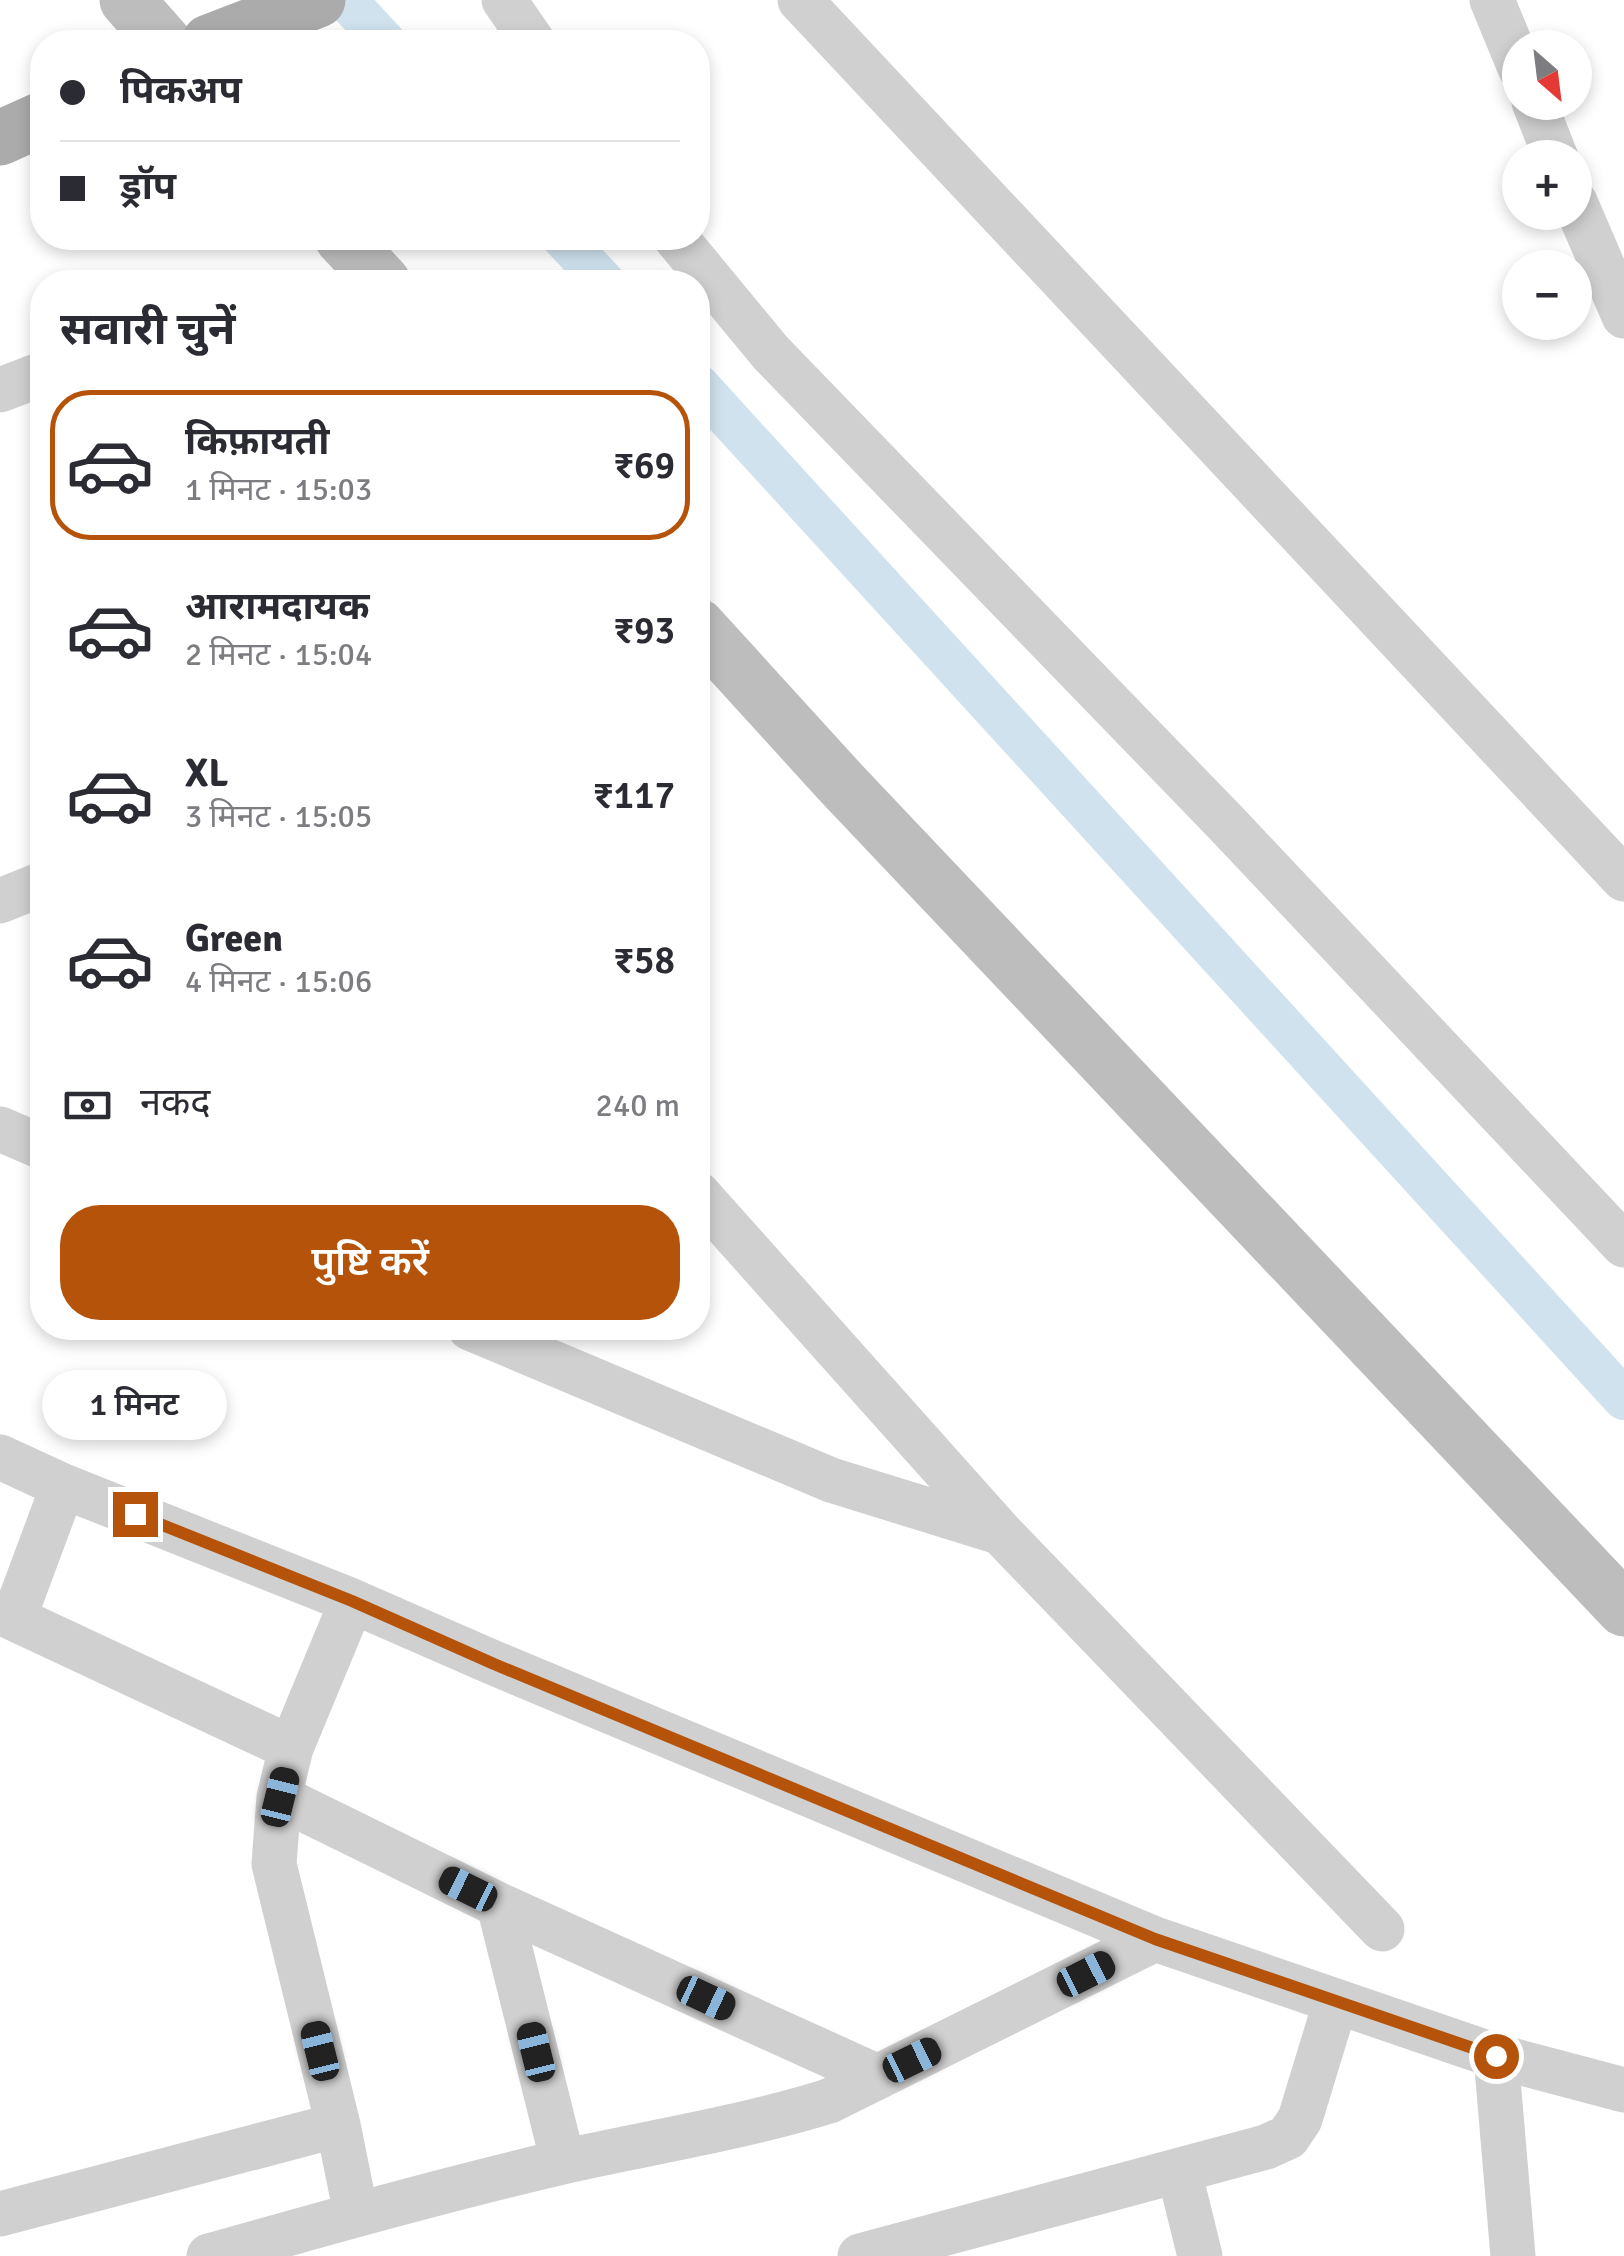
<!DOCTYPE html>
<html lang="hi">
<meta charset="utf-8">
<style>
:root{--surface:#fff;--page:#f2f2f3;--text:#2b2b33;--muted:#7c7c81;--line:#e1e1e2;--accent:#b45309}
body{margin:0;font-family:Signika,"Noto Sans Devanagari",sans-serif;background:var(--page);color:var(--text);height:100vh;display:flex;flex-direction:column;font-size:38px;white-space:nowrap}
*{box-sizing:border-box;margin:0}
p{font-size:32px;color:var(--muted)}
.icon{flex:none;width:55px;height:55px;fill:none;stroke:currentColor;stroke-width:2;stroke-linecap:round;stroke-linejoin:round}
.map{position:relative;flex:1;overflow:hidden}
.details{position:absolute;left:30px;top:270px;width:680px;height:1070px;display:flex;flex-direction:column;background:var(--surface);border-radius:40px;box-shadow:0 5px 15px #0003}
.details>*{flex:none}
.guide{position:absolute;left:30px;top:30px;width:680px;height:220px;border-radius:40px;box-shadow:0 5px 15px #0003;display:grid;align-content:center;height:220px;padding:0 30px;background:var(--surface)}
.needle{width:65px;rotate:152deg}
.tools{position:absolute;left:1502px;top:30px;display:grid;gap:20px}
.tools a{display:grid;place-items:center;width:90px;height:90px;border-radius:50%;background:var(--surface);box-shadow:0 5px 15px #0003;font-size:50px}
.end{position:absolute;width:45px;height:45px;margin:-22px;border:12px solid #b45309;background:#fff;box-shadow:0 0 0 5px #fff}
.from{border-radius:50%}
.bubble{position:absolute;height:70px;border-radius:35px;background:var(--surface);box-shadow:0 5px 15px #0003;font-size:32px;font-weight:600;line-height:70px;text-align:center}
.car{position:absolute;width:30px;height:60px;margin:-30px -15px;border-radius:12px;box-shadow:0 0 8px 2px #0007;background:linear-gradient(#222 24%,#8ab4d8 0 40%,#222 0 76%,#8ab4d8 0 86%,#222 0)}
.guide b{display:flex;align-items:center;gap:35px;height:95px;font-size:38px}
.guide b+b{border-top:2px solid var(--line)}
.guide i{width:25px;height:25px;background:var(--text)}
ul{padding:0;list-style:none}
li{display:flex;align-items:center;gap:30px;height:150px;margin:0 20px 15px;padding:0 10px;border:5px solid transparent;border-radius:40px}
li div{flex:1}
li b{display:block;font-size:38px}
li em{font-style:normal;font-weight:600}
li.current{border-color:var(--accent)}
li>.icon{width:90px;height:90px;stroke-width:1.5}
h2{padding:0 30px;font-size:45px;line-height:120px}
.pay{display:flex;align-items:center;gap:25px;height:110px;padding:0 30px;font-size:38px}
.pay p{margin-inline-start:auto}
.button{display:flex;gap:20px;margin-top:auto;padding:20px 30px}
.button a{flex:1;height:115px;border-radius:40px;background:var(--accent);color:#fff;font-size:40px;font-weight:600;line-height:115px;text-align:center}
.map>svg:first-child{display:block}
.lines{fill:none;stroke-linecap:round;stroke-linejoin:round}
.canal{stroke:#cfe2ee;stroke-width:42}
.street{stroke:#d0d0d0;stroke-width:45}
.secondary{stroke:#bdbdbd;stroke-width:55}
.primary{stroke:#ababab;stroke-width:55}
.route{stroke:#b45309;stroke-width:12}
</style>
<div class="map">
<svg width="1624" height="2256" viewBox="0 0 1624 2256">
<rect width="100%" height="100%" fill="#fff"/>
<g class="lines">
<!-- canal -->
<path class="canal" d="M346,0L385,42
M563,238L604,282
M698,385L1624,1399"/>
<!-- street -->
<path class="street" d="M504,0L533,42
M800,0L1624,879
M1492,0L1520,68
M1534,102L1556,158
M1575,202L1624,316
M676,238L771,353L1226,823L1624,1245
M0,390L42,374
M0,901L42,884
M0,1129L42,1147
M698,1194L1000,1532L1382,1929
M470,1328L831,1480L999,1532
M0,1457L63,1486L352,1601L494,1663L1155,1939L1496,2056L1624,2090
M352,1601L291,1748L279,1797L274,1864L338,2125L356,2214
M0,1612L291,1748
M14,1618L63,1486
M279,1797L499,1905L878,2077
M499,1905L563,2162
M1496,2056L1513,2256
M1179,2171L1200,2256
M0,2214L338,2125
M209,2256C326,2223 443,2190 562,2162C651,2142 742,2128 829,2101L1155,1939
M860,2256L1266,2147L1288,2137L1300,2119L1336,2001"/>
<!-- secondary -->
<path class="secondary" d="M127,0L164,42
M342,238L383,282
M698,626L841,783L1624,1609"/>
<!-- primary -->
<path class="primary" d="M209,42L318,0
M0,138L42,119"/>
</g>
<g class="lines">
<!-- route -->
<path class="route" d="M135,1514L352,1601L494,1664L1155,1939L1496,2056"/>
</g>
</svg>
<div class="tools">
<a><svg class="needle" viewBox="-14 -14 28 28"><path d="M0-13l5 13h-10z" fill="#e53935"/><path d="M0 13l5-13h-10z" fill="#7c7c81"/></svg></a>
<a>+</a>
<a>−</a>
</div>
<i class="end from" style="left:1496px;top:2056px"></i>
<i class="end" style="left:135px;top:1514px"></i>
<div class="bubble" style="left:42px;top:1370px;width:185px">1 मिनट</div>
<i class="car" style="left:280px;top:1797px;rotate:14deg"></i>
<i class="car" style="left:468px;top:1889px;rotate:296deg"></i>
<i class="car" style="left:1086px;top:1974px;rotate:63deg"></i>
<i class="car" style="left:706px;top:1998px;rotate:115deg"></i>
<i class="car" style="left:320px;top:2051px;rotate:346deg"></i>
<i class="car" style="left:536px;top:2052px;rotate:346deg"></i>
<i class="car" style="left:912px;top:2060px;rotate:64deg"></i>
<div class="guide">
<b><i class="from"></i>पिकअप</b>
<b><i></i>ड्रॉप</b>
</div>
<section class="details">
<h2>सवारी चुनें</h2>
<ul>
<li class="current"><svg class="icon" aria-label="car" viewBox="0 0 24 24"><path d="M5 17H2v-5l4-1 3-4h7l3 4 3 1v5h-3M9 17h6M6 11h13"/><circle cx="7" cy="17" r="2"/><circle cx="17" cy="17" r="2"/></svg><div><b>किफ़ायती</b><p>1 मिनट · 15:03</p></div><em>₹69</em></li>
<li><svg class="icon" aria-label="car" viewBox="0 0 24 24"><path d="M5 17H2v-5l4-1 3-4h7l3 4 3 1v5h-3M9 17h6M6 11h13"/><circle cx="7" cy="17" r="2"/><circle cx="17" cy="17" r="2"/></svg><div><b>आरामदायक</b><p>2 मिनट · 15:04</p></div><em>₹93</em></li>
<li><svg class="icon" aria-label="car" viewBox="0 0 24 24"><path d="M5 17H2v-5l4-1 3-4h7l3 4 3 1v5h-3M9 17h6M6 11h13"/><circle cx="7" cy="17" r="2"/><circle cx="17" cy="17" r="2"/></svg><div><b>XL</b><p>3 मिनट · 15:05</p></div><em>₹117</em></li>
<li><svg class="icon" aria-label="car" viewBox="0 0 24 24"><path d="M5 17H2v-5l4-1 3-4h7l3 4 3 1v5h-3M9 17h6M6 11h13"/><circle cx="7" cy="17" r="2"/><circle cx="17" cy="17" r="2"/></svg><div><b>Green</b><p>4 मिनट · 15:06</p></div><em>₹58</em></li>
</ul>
<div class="pay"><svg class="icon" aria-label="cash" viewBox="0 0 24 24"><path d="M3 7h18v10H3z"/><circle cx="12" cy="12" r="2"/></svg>नकद<p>240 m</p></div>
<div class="button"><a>पुष्टि करें</a></div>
</section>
</div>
